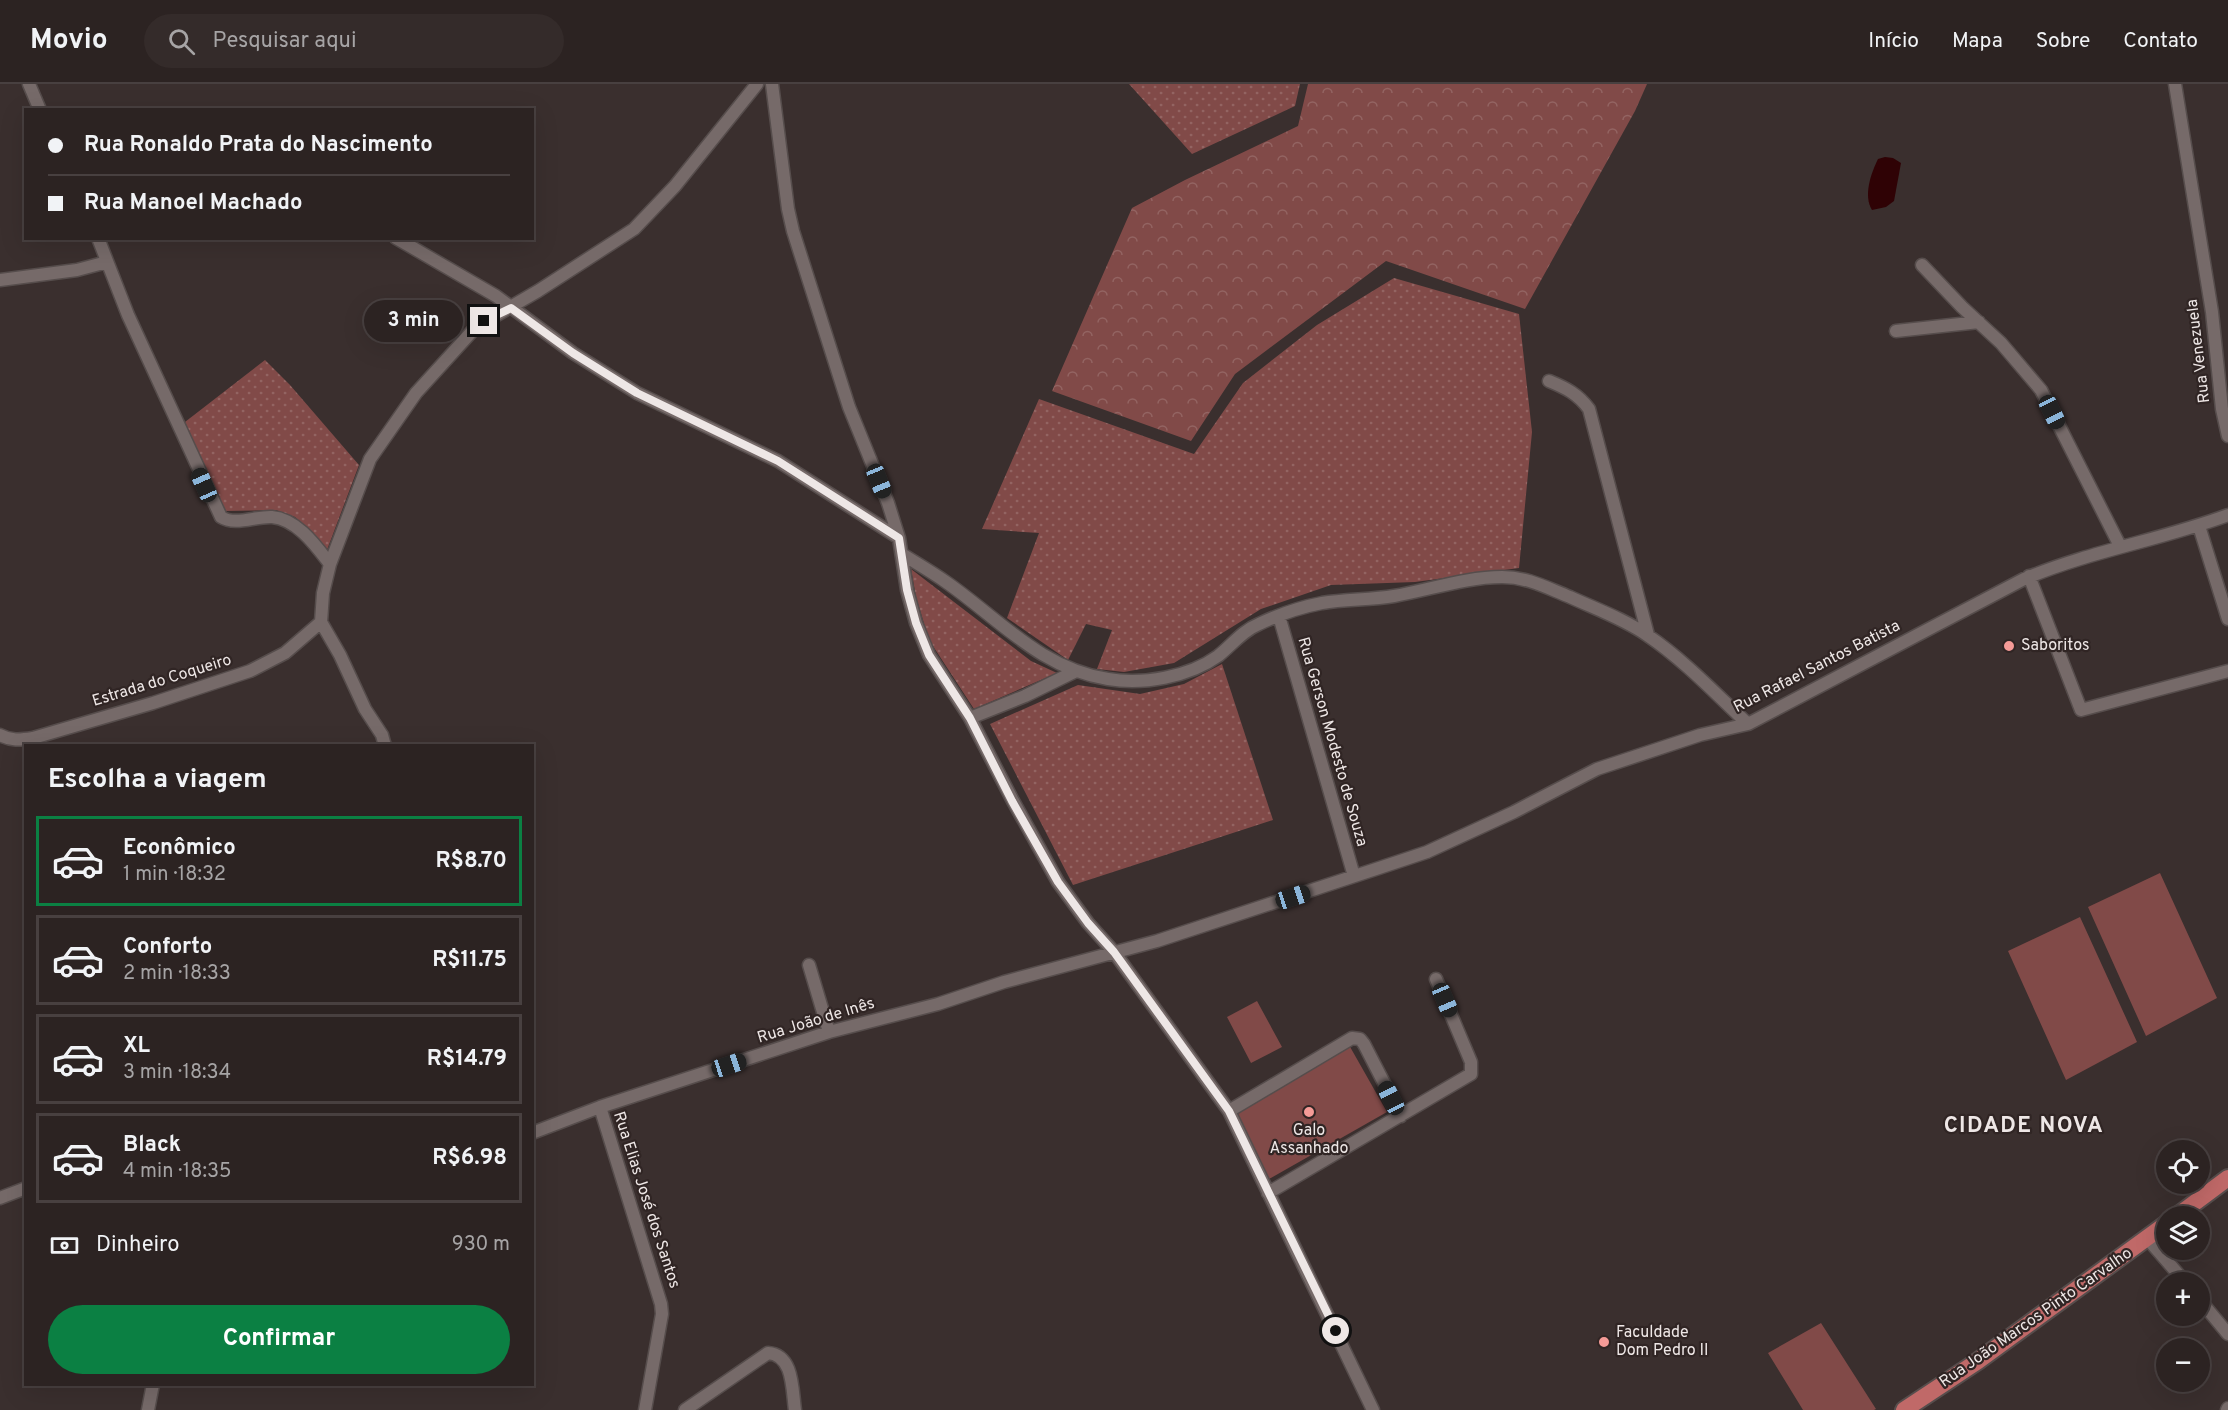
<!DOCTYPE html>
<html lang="pt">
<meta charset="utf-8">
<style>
:root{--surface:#2c2322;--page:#342b2a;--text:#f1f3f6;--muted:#a6a4a5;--line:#484040;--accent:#0b8043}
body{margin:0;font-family:Overpass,sans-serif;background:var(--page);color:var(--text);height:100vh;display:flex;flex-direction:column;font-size:22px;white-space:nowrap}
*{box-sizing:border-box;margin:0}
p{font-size:20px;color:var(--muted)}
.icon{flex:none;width:33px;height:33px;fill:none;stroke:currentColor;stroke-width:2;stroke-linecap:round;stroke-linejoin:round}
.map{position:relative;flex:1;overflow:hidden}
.side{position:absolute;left:24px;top:660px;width:510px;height:642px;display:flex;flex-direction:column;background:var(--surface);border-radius:0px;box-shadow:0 6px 24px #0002,0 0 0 2px var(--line)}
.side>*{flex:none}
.banner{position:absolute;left:24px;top:24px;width:510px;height:132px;border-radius:0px;box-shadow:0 6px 24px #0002,0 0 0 2px var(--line);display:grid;align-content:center;height:132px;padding:0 24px;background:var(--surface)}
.fabs{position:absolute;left:2156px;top:1056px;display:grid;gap:12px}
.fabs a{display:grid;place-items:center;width:54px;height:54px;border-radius:50%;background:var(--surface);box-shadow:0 6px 24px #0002,0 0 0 2px var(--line);font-size:30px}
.end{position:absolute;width:27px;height:27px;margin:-14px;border:8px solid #eee7e6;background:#111;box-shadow:0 0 0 3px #111}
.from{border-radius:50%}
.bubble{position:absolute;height:42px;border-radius:21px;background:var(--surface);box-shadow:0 6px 24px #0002,0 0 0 2px var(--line);font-size:20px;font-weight:700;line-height:42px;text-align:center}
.car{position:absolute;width:18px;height:36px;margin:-18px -9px;border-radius:8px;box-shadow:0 0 4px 2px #0007;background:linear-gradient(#222 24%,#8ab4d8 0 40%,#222 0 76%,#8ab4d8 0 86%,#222 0)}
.banner b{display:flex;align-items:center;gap:21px;height:57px;font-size:22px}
.banner b+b{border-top:2px solid var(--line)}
.banner i{width:15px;height:15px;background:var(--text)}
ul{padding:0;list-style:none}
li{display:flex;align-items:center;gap:18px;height:90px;margin:0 12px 9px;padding:0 12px;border:3px solid var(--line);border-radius:0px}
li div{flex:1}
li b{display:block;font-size:22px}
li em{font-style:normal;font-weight:700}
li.on{border-color:var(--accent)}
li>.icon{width:54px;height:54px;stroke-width:1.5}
h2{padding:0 24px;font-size:27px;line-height:72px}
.pay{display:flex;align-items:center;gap:15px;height:66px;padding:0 24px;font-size:22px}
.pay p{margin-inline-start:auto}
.primary-button{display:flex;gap:12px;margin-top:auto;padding:12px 24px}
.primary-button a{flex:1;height:69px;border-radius:36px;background:var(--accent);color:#fff;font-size:24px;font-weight:700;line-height:69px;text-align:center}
header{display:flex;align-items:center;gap:36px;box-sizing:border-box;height:84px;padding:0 30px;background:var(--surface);border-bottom:2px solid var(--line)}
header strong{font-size:28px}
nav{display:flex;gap:33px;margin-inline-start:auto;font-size:21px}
.search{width:420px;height:54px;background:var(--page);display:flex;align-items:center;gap:15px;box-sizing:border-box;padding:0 21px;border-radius:33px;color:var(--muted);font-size:22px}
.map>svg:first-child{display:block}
.grass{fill:url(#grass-dots)}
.forest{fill:url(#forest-crowns)}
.garden{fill:#814a48}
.water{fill:#2f0205}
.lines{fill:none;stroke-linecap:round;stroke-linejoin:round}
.minor-casing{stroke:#564d4c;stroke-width:15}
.major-casing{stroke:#564d4c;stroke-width:20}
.minor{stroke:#766a69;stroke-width:12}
.major{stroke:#c06968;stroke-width:16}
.route{stroke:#eee7e6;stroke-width:8}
.poi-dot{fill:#f59b97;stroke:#302524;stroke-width:2}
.labels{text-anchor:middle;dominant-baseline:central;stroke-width:4.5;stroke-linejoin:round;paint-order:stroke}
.street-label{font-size:16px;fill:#eee7e6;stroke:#302524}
.poi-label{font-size:16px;fill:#eee7e6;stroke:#302524;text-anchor:start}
.district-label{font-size:22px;font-weight:bold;letter-spacing:1.5px;fill:#eee7e6;stroke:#302524}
</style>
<header>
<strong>Movio</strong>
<div class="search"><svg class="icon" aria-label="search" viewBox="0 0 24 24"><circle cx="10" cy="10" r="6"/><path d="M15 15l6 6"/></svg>Pesquisar aqui</div>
<nav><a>Início</a><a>Mapa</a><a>Sobre</a><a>Contato</a></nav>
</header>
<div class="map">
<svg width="2228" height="1326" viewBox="0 0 2228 1326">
<defs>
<pattern id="grass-dots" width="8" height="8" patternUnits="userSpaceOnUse" patternTransform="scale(1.5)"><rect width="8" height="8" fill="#814a48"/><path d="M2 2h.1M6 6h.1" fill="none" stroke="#936462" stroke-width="1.8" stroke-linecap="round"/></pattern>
<pattern id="forest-crowns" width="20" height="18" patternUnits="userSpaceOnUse" patternTransform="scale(1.5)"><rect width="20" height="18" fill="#814a48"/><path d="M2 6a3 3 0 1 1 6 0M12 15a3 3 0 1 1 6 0" fill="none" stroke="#936462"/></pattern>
</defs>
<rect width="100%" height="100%" fill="#3a2f2e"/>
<!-- grass -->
<path class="grass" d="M1129,0H1300L1295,22L1192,70Z
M1394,194L1519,230L1532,348L1519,484L1415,498L1331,501L1261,525L1174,579L1124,588L1097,585L1112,546L1086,540L1068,576L1007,534L1039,449L982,445L1039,315L1194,370L1243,299L1317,241Z
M265,276L290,301L359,381L327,466L295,433L276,426L224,427L185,338Z
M911,485L1031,577L1057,589L974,625L929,556L916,513Z
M1222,580L1273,736L1073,801L990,640L1078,601L1140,610L1184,600Z"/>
<!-- forest -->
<path class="forest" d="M1308,0H1647L1635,27L1525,225L1386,177L1235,290L1191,357L1052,307L1132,124L1185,96L1298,42Z"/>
<!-- garden -->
<path class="garden" d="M2160,789L2217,914L2146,952L2088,823Z
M2080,833L2137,958L2066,996L2008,867Z
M1257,917L1282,963L1251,979L1227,933Z
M1349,961L1387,1028L1269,1095L1231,1027Z
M1821,1239L1876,1325L1874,1326H1803L1768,1269Z"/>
<!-- water -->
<path class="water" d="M1885,73L1893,74L1901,79L1894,117L1886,123L1872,126C1863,112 1871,89 1878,75Z"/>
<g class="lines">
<defs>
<path id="minor" d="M29,0L40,26
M772,0L788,125L793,147L849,323L888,419L899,454L907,506L916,539L929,571L970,634L1013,717L1058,798L1088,839L1114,868L1229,1027L1373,1326
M2175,0L2212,228L2222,325L2228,352
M98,154L128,231L221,433C235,442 256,432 272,433C297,435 316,462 330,480
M396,154L496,212L573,269L637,309L778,377L899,454
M1922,181L1962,223L2001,259L2041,306L2120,462
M0,196L77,186L107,178
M1896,247L1979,238
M1549,297C1566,304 1578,310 1589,325L1648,551
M2199,442L2228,535
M902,470C916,479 932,488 946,498C998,534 1041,585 1108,595C1143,601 1189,593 1218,572C1232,561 1242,547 1259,540C1278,531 1301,523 1322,519C1346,515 1370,516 1394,512C1429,506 1466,493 1502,493C1528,493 1547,504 1570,513C1596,525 1624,535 1647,551C1684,576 1716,610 1748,640
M2029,492L2081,626L2228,587
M1279,532L1354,792
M970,634L1025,612L1074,588
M0,651C11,657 20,656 33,654L153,619L250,587L285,569L321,538
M385,662L382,651L365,625L340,571L321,538L323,509L330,480L370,375L416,309L476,243L538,207L634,145L675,102L757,0
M809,881L829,948
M600,1023L661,1220L662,1230L645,1326
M1229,1027L1352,954L1360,955L1364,960L1401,1032
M532,1049L600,1023L829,948L938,920L1004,898L1157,857L1379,784L1427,768L1514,728L1597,685L1700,651L1748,640L2024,495C2090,467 2161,456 2228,431
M1268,1109L1471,990V978L1436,895
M0,1114L26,1104
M2147,1154L2185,1198
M2199,1215L2228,1250
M148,1326L153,1300
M685,1326L768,1269C794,1271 792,1306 795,1326
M2227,1326L2228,1324"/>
<path id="major" d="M2177,1132L2228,1094
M1904,1326L1978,1277L2166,1140"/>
</defs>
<!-- minor casing -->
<use href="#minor" class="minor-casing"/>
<!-- major casing -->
<use href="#major" class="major-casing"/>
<!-- minor -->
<use href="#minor" class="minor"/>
<!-- major -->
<use href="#major" class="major"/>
</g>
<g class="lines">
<!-- route -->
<path class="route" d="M484,237L511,224L573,269L637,309L778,377L899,454L907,506L916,539L929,571L970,634L1012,717L1058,798L1088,839L1114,868L1229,1027L1336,1247"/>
</g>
<!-- markers -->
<g class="poi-dot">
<circle cx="2009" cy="562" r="6"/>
<circle cx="1309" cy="1028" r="6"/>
<circle cx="1604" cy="1258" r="6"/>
</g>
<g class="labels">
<!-- street labels -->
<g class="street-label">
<text transform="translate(2199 267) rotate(-97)">Rua Venezuela</text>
<text transform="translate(1817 583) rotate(-27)">Rua Rafael Santos Batista</text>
<text transform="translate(162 597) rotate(-17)">Estrada do Coqueiro</text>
<text transform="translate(1332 658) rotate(74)">Rua Gerson Modesto de Souza</text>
<text transform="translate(816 937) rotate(-17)">Rua João de Inês</text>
<text transform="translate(646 1116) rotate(72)">Rua Elias José dos Santos</text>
<text transform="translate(2036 1234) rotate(-35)">Rua João Marcos Pinto Carvalho</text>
</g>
<!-- poi labels -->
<g class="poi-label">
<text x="2021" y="562">Saboritos</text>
<text x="1309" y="1047" text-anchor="middle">Galo<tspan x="1309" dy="18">Assanhado</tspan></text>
<text x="1616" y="1249">Faculdade<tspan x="1616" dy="18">Dom Pedro II</tspan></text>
</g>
<!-- district labels -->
<g class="district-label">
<text x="2024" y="1042">CIDADE NOVA</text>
</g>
</g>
</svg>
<div class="fabs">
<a><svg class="icon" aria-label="locate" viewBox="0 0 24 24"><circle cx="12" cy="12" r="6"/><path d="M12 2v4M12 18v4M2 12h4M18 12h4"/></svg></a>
<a><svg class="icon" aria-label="layers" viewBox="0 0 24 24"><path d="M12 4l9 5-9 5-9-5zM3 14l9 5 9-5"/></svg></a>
<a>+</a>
<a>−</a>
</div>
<i class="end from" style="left:1336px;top:1247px"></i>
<i class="end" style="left:484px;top:237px"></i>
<div class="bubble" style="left:364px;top:216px;width:99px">3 min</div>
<i class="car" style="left:2052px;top:328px;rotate:154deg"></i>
<i class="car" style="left:879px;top:397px;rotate:158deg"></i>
<i class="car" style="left:204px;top:401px;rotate:336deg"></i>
<i class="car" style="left:1293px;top:813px;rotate:72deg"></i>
<i class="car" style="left:1445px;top:916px;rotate:157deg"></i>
<i class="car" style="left:729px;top:981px;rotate:72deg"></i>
<i class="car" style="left:1391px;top:1014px;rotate:333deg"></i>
<div class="banner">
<b><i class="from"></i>Rua Ronaldo Prata do Nascimento</b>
<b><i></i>Rua Manoel Machado</b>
</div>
<section class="side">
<h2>Escolha a viagem</h2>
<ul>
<li class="on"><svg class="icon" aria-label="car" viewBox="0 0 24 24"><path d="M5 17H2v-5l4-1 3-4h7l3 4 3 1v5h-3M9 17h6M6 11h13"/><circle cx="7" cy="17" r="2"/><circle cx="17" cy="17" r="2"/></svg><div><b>Econômico</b><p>1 min · 18:32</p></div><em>R$8.70</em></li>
<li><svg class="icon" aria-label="car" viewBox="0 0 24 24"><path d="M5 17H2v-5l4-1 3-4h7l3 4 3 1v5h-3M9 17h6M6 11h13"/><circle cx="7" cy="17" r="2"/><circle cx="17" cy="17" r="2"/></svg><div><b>Conforto</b><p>2 min · 18:33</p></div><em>R$11.75</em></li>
<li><svg class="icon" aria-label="car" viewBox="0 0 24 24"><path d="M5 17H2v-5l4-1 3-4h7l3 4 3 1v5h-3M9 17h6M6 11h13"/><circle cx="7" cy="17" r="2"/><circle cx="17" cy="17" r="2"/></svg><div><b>XL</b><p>3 min · 18:34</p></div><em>R$14.79</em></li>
<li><svg class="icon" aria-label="car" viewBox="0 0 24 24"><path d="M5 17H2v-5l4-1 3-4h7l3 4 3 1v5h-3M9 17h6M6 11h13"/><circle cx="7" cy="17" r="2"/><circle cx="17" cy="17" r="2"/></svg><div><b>Black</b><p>4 min · 18:35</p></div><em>R$6.98</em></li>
</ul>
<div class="pay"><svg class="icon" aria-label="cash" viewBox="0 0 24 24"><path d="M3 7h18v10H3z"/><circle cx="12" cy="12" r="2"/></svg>Dinheiro<p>930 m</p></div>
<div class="primary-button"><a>Confirmar</a></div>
</section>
</div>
